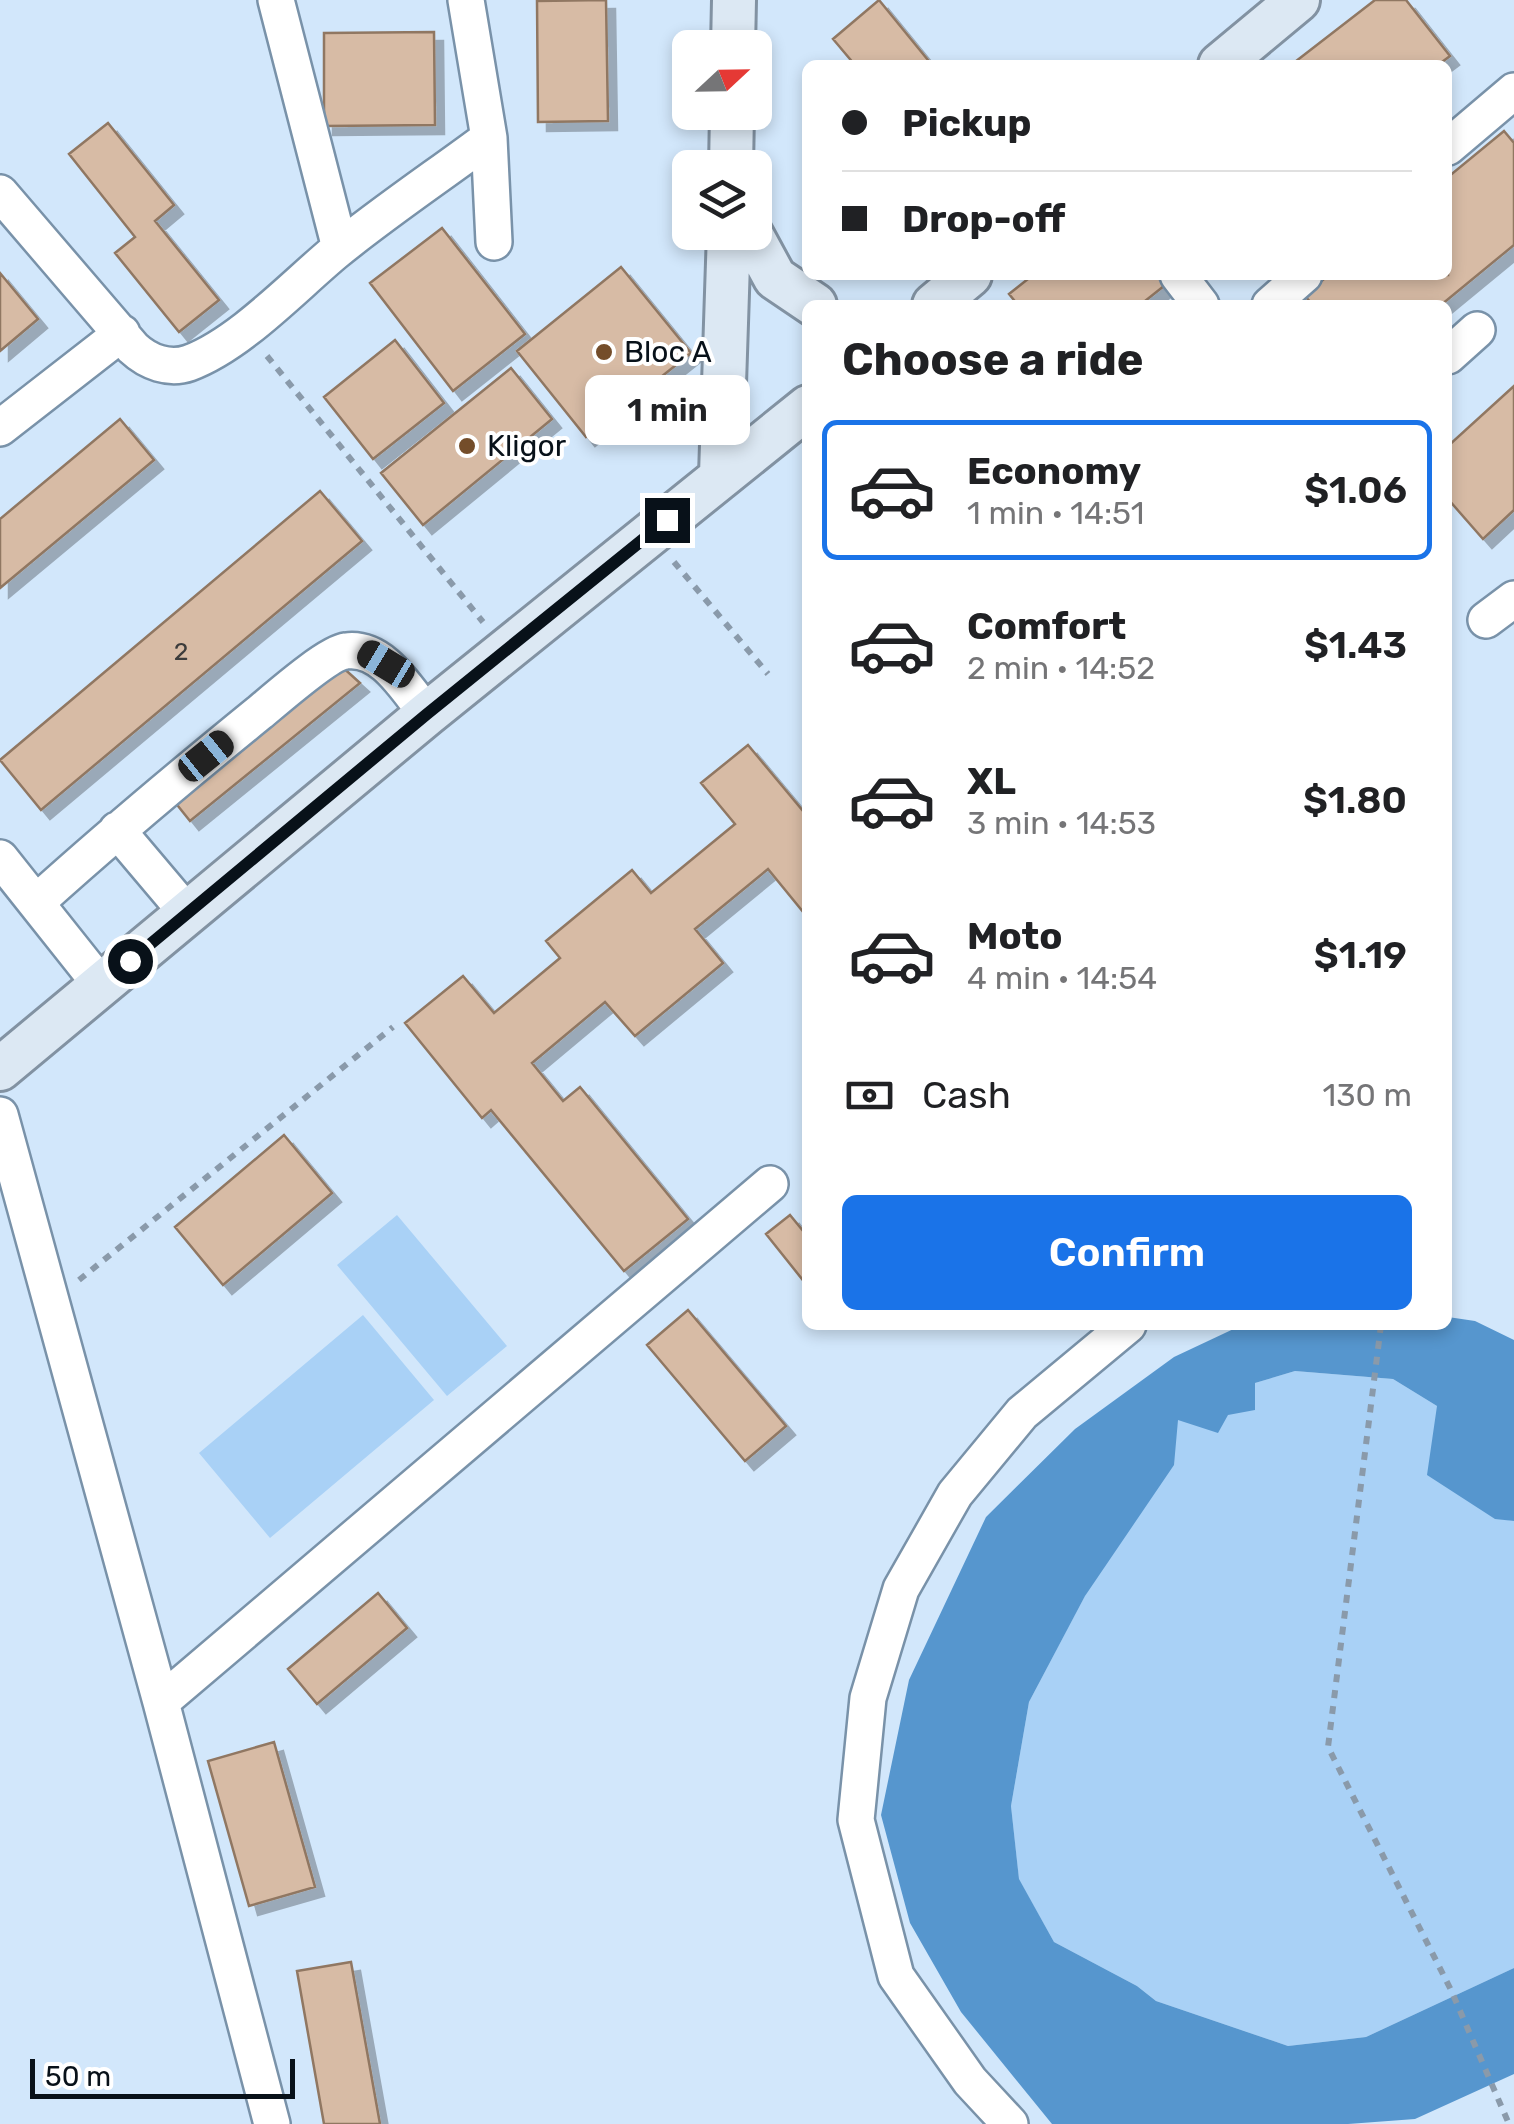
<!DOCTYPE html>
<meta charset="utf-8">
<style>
:root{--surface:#fff;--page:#f6f6f6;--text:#202124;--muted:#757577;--line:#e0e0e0;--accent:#1a73e8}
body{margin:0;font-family:Rubik,sans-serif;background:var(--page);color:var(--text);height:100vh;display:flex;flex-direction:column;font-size:38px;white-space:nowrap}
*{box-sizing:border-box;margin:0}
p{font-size:32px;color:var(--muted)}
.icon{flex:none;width:55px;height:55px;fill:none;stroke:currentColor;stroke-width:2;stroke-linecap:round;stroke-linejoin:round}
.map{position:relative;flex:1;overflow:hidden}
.side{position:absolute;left:802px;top:300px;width:650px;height:1030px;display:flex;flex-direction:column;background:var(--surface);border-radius:15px;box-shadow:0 5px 15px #0003}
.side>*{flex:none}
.guide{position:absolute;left:802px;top:60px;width:650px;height:220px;border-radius:15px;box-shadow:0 5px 15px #0003;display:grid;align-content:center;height:220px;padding:0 40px;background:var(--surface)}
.needle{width:65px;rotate:68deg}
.controls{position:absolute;left:672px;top:30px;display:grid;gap:20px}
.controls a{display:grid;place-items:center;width:100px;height:100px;border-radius:15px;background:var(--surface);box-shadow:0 5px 15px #0003;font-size:50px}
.scale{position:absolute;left:30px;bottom:25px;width:265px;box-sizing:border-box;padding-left:10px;border:5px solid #081119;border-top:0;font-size:28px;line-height:35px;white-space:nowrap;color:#081119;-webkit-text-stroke:8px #fff;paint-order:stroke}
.end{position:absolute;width:45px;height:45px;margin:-22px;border:12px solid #081119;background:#fff;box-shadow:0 0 0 5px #fff}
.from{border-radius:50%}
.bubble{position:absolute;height:70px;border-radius:15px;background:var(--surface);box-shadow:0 5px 15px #0003;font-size:32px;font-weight:600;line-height:70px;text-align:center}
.car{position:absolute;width:30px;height:60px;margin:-30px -15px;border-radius:12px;box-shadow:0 0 8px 2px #0007;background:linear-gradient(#222 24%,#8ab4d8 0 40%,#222 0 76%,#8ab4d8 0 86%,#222 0)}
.guide b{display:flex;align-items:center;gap:35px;height:95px;font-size:38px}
.guide b+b{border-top:2px solid var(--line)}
.guide i{width:25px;height:25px;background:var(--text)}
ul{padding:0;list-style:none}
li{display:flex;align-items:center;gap:30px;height:140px;margin:0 20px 15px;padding:0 20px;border:5px solid transparent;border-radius:15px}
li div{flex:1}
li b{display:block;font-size:38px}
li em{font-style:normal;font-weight:600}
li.on{border-color:var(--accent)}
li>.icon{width:90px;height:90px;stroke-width:1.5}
h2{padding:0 40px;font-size:45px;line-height:120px}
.pay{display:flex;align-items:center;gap:25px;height:110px;padding:0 40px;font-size:38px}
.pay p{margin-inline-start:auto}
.cta{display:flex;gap:20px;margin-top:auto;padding:20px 40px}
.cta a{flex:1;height:115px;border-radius:15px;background:var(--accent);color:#fff;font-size:40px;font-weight:600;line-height:115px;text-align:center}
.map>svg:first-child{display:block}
.green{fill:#a9d1f6}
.water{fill:#5696ce}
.building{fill:#d7bba5;stroke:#907762;stroke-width:2.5;filter:url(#shadow)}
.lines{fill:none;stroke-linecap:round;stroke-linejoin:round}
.minor-casing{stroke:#7992a9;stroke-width:40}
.major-casing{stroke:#8292a2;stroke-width:48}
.path{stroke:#8a9aaa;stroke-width:6;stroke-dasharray:8 8;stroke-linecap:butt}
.minor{stroke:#fff;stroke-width:35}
.major{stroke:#dce8f3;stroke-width:42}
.route{stroke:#081119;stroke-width:12}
.poi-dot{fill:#744d2a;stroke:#fff;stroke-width:4}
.labels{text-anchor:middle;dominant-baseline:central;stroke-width:8;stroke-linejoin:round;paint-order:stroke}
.number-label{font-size:25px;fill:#3c3c3c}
.poi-label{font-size:30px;fill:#081119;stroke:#fff;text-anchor:start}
</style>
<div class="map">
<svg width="1514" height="2124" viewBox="0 0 1514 2124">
<defs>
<filter id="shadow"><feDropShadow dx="9" dy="9" stdDeviation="0" flood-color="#0004"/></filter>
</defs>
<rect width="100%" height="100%" fill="#d2e7fb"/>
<!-- green -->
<path class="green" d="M397,1215L507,1346L447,1396L337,1265Z
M363,1315L434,1400L270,1538L199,1453Z
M1295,1371L1393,1379L1437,1406L1495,1518L1514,1521V1968L1366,2037L1288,2046L1156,2001L1137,1986L1054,1942L1019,1880L1011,1806L1029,1702L1178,1419L1228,1415L1255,1383Z"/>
<!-- water -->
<path class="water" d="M1448,1317L1475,1321L1514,1340V1521L1495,1519L1427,1475L1437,1406L1393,1379L1295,1371L1255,1383V1410L1228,1415L1218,1433L1178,1420L1174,1465L1085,1596L1029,1702L1011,1806L1019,1879L1054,1942L1137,1986L1156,2001L1288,2046L1366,2037L1514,1968V2074L1415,2119L1348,2124H1052L961,2012L910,1923L881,1815L909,1680L986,1517L1075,1429L1174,1357L1242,1325H1448Z"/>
<!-- building -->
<path class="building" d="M606,0L608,121L538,122L537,1Z
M879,0L932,65H855L833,39Z
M1375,0H1406L1450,56L1438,65H1291Z
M434,32L435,125L324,126V33Z
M108,123L174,205L155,221L219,300L179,332L115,253L135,237L69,154Z
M1504,131L1514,143V245L1441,305H1313L1304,295L1329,275H1448V177Z
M442,228L525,334L453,391L370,283Z
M621,267L691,353L586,437L517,351Z
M0,273L38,319L0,351Z
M1033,275H1164L1169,282L1140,305H1018L1009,294Z
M395,340L444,403L373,459L324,397Z
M511,368L552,419L423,525L381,473Z
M1514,386V510L1483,539L1448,499V446Z
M120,419L154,460L0,588V519Z
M320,491L362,541L41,810L0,760Z
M339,664L360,683L190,821L170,796Z
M748,745L808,817V910L804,913L768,869L695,929L723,963L635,1036L605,1002L532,1063L563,1101L580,1087L688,1219L624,1271L491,1110L482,1118L405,1023L463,976L494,1013L560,958L546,941L632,870L651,893L735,824L701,783Z
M284,1135L332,1193L223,1285L175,1227Z
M790,1215L808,1237L806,1284L766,1234Z
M688,1310L786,1426L745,1461L647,1345Z
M378,1593L407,1628L317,1704L288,1669Z
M274,1742L315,1887L249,1906L208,1761Z
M351,1962L380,2124H324L297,1971Z"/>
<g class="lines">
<defs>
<path id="minor" d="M276,0L340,248
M489,138L494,242
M1448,147L1514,91
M0,193L133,348C148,362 169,370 189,363C240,344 293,287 335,252C384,212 438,176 489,138L466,0
M1178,275L1201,305
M1270,305L1304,275
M1448,356L1477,330
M0,428L122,333
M1486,620L1514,599
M117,830L188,914
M0,858L101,985
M38,901C110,836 184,774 259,713C276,699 328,653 346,651C383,646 407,690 427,714
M0,1115L161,1702L272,2124
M161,1702L770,1184
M1010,2124L970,2081L896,1976L856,1820L868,1698L901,1589L955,1494L1022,1413L1128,1325"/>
<path id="major" d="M733,48L734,0
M1220,65L1298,0
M731,168L732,112
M750,232L775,278L815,305
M934,305L970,275
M721,475L729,232
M0,1069L427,714L808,407"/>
</defs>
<!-- minor casing -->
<use href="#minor" class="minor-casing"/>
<!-- major casing -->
<use href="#major" class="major-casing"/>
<!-- path -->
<path class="path" d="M267,356L483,622
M674,562L768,674
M79,1280L393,1027
M1381,1325L1328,1747L1451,1990L1509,2124"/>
<!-- minor -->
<use href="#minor" class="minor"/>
<!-- major -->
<use href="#major" class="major"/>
</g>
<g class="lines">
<!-- route -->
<path class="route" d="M130,961L427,714L667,520"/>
</g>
<!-- markers -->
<g class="poi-dot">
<circle cx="604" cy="352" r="10"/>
<circle cx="467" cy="446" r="10"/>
</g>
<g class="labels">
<!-- number labels -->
<g class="number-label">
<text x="181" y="651">2</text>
</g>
<!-- poi labels -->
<g class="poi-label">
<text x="624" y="352">Bloc A</text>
<text x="487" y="446">Kligor</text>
</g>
</g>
</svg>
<div class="controls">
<a><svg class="needle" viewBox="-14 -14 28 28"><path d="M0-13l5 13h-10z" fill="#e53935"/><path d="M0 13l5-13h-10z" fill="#757577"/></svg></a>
<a><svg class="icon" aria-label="layers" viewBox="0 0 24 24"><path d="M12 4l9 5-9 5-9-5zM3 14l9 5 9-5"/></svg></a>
</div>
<div class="scale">50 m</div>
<i class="end from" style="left:130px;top:961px"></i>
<i class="end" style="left:667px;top:520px"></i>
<div class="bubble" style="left:585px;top:375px;width:165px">1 min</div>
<i class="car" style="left:386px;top:664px;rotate:301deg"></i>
<i class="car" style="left:206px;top:756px;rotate:51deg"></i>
<div class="guide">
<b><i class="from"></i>Pickup</b>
<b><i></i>Drop-off</b>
</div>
<section class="side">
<h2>Choose a ride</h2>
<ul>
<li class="on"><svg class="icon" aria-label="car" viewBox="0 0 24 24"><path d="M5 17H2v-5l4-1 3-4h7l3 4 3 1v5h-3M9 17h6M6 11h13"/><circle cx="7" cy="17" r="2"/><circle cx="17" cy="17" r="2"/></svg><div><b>Economy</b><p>1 min · 14:51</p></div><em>$1.06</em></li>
<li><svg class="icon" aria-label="car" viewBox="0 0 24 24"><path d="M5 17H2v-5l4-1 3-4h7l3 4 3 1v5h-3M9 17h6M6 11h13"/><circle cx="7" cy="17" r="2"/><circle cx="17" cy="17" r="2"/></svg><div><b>Comfort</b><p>2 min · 14:52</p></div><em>$1.43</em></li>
<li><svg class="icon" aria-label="car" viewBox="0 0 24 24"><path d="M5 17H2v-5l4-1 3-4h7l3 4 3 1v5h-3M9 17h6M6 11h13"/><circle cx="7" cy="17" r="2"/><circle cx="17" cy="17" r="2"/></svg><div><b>XL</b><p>3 min · 14:53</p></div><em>$1.80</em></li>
<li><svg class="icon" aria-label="car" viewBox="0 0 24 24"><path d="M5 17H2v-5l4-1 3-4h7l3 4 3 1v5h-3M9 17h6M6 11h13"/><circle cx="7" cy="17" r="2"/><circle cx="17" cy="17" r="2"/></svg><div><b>Moto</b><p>4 min · 14:54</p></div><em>$1.19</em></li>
</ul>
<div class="pay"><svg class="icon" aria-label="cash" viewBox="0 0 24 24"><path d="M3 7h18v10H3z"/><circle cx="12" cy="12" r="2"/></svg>Cash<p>130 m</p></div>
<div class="cta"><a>Confirm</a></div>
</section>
</div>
